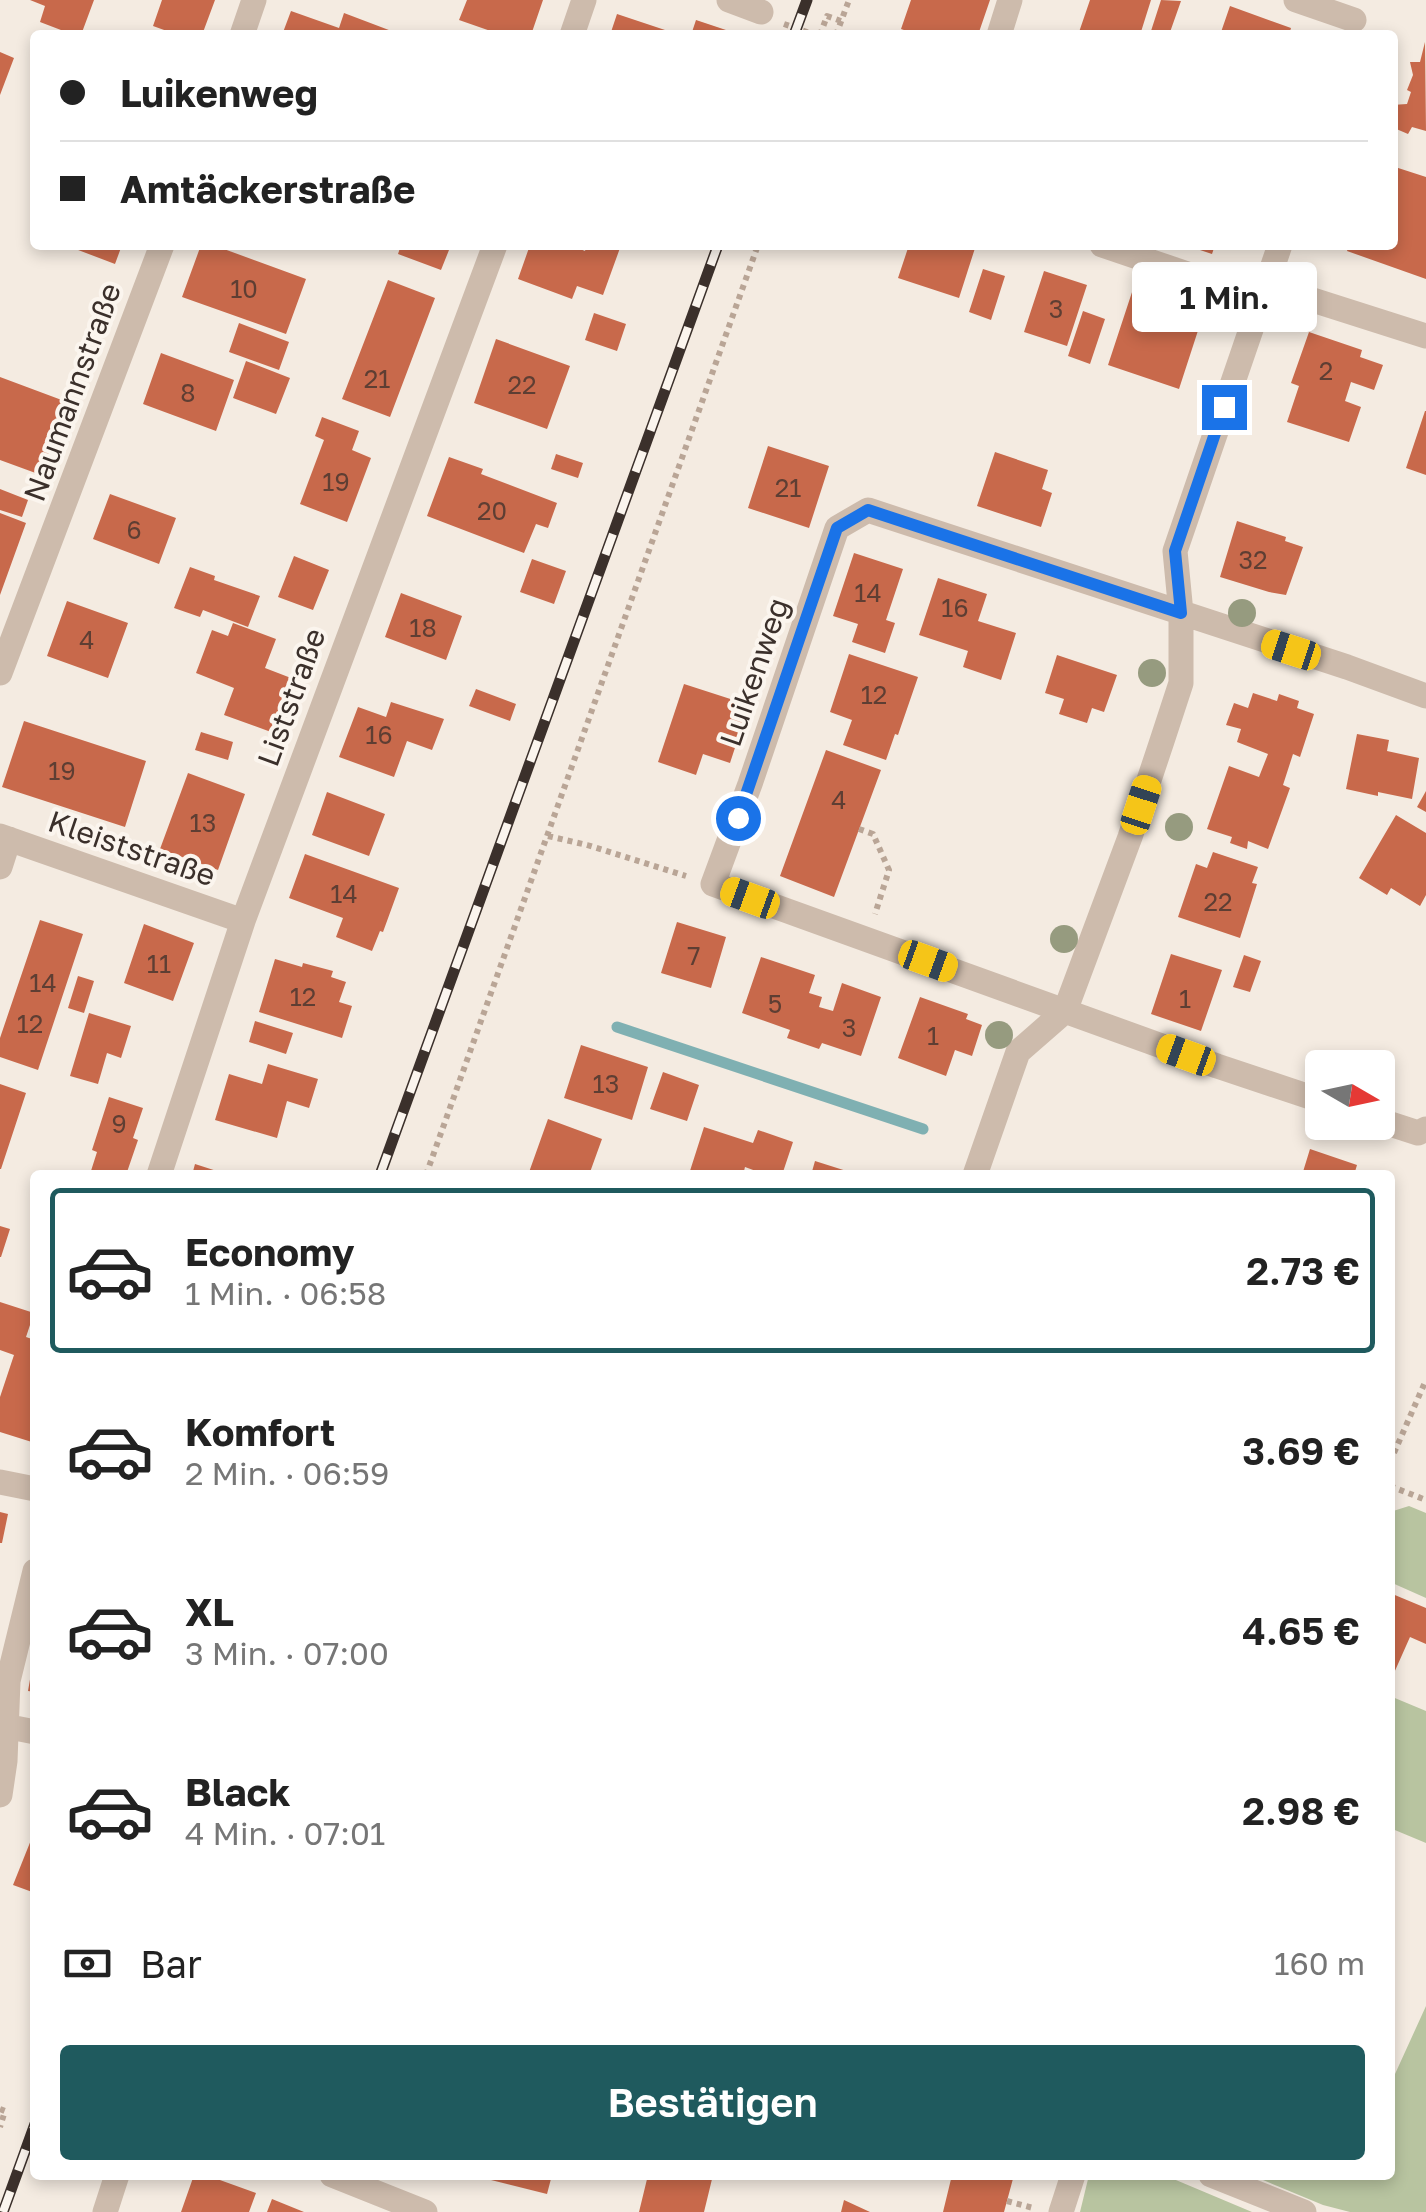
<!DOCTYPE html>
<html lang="de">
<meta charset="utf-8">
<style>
:root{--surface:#fff;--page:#f2f2f2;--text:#222;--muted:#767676;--line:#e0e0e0;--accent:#1f5a5e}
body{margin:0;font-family:"Golos Text",sans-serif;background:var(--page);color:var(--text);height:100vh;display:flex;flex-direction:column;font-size:38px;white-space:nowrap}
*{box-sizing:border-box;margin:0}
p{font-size:32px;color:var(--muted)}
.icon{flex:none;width:55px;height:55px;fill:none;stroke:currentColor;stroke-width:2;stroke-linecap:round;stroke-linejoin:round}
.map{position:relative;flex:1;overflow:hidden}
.details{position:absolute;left:30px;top:1170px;width:1365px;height:1010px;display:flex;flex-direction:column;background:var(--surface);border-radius:10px;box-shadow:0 5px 15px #0003}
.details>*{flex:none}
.top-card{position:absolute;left:30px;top:30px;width:1368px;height:220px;border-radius:10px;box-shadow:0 5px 15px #0003;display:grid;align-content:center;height:220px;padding:0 30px;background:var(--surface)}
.needle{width:65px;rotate:99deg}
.buttons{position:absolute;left:1305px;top:1050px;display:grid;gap:20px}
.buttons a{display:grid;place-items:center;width:90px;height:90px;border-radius:10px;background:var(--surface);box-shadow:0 5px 15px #0003;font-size:50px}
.end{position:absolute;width:45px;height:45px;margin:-22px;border:12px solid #1a73e8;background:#fff;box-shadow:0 0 0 5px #fff}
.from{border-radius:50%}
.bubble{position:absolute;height:70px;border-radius:10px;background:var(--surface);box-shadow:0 5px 15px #0003;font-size:32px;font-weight:600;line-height:70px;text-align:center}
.car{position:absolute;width:30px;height:60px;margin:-30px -15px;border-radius:12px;box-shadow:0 0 8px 2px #0007;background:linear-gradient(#f5c518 24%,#345 0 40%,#f5c518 0 76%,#345 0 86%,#f5c518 0)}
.top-card b{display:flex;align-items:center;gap:35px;height:95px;font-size:38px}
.top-card b+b{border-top:2px solid var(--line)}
.top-card i{width:25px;height:25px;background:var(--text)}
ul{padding:18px 0 0;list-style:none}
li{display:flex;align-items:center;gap:30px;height:165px;margin:0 20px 15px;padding:0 10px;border:5px solid transparent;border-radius:10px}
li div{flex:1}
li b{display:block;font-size:38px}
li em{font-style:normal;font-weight:600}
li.selected{border-color:var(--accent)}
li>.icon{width:90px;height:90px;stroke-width:1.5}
.pay{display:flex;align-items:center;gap:25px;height:110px;padding:0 30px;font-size:38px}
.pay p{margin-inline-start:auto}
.action{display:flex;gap:20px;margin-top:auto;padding:20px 30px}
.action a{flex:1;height:115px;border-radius:10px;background:var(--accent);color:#fff;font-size:40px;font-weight:600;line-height:115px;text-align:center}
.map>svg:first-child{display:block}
.green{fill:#b8c4a0}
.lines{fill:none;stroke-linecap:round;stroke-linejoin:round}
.stream{stroke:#7fb0b2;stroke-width:11}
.building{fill:#c8694b}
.path{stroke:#b9a596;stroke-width:6;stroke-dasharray:5 5;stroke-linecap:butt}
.minor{stroke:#cdbbac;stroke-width:25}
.rail-casing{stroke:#3b302b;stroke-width:11}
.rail{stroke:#fbf5ee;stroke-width:8;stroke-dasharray:22;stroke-linecap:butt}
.tree{fill:#969b7f}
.route{stroke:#1a73e8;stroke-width:12}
.labels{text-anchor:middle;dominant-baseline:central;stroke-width:8;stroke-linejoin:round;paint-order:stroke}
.number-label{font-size:25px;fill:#5e3e33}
.street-label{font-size:30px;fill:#3b302b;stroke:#fbf5ee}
</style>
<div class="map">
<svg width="1426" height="2212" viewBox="0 0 1426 2212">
<rect width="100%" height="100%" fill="#f4ebe1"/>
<!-- green -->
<path class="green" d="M1409,1506L1426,1513V1598L1390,1582V1512Z
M1390,1696L1426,1711V1843L1390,1828Z
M1426,2006V2212H1350L1323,2205L1251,2175H1390V2085Z
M1089,2175H1164L1252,2212H1080Z"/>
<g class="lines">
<!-- stream -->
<path class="stream" d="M617,1027L923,1129"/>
</g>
<!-- building -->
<path class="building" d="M30,0H94L81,35H74L40,22L45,6Z
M162,0H215L202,35H178L153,26Z
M467,0H543L531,35H502L459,20Z
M911,0H990L978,35H918L901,29Z
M1090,0H1151L1140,35H1078Z
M1161,0L1181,1L1169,35L1151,31Z
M1230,6L1291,28L1289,35H1220Z
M291,11L339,28L344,13L402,35H282Z
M617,14L677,34V35H610Z
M696,20L738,34V35H691Z
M1425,42L1426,131L1412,127L1408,134L1394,128L1392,105L1407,104L1411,92L1407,90L1413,75L1410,62H1420Z
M0,52L14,58L0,95Z
M1392,166L1426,177V279L1347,251L1349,245H1392Z
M65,245H122L115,264Z
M201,245H213L306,279L286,334L182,297Z
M401,245H451L441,270L398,254Z
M530,245H570L585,251L587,245H612L620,248L603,295L577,286L572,299L518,279Z
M909,245H976L959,298L898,278Z
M1185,245H1215L1212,254Z
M983,269L1005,276L991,320L969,312Z
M1044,271L1087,285L1067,346L1024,332Z
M388,280L435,298L390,417L342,399Z
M1135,283L1206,306L1179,389L1108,365Z
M1083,311L1105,319L1090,364L1068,356Z
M594,313L626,324L617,351L585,340Z
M239,323L289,342L279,370L229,352Z
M1309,332L1362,350L1360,357L1383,365L1374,390L1351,382L1345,401L1361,407L1349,442L1287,422L1299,386L1291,383Z
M496,339L570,366L547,429L474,403Z
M161,353L234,380L216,431L143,404Z
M246,361L290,378L276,414L233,398Z
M0,377L67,402L41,475L0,460Z
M1425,411H1426V475L1406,468Z
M322,417L359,431L352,450L371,458L347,522L300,504L324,440L315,436Z
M768,446L829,466L809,528L748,508Z
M995,452L1048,470L1042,489L1052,493L1041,527L977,506Z
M556,454L583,463L578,478L551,469Z
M449,457L483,469L481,474L557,503L548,528L536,524L524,553L427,516Z
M0,489L28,500L22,517L0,510Z
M110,494L176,518L159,564L93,539Z
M0,513L26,523L0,595Z
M1237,521L1286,537L1285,541L1303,547L1286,595L1269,592L1220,577Z
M854,553L903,569L886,620L895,623L885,653L852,642L858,624L833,616Z
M294,556L329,570L313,610L278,597Z
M532,559L566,571L554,604L520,592Z
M190,567L215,576L214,580L260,596L248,627L203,610L200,617L174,608Z
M938,578L987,594L978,621L1016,633L1001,680L963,667L968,651L919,635Z
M401,593L462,616L446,660L385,637Z
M67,601L128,623L108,678L47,656Z
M233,623L276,639L265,668L291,678L271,732L224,715L234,688L196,673L212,630L228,636Z
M849,654L918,677L898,735L895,734L886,760L843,745L852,720L830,712Z
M1057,655L1117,675L1104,712L1092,708L1087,723L1059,714L1064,699L1045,693Z
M684,684L749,705L730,763L703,754L696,775L658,762Z
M476,689L516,704L510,721L469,706Z
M1253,693L1277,701L1279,694L1299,701L1297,708L1314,714L1300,757L1293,754L1283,785L1290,788L1268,849L1248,841L1247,849L1230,843L1232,837L1207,829L1229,766L1259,777L1268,754L1237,742L1241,729L1226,725L1234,703L1248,708Z
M391,702L444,719L432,750L407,741L394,777L339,757L358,707L386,717Z
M24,721L146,761L125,827L2,787Z
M201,732L233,742L228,760L195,750Z
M1357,734L1389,740L1387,751L1419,758L1412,799L1378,792V796L1346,789Z
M826,750L881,770L834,897L780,876Z
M188,773L245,794L218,870L160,849Z
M1426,791V812L1417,807Z
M327,792L385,814L369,856L312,835Z
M1396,815L1426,833V895L1420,906L1391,888L1387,895L1359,878Z
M1213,852L1258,867L1252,883L1257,884L1240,938L1178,917L1196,864L1207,868Z
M305,854L399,888L383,932L380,931L372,951L336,937L343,918L289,898Z
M40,920L83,934L38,1070L0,1057V1038Z
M677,922L726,937L711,988L661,973Z
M144,924L194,943L173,1001L124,983Z
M1171,954L1222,970L1201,1031L1151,1014Z
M1244,955L1261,961L1250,992L1233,987Z
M761,957L815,975L809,993L822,997L819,1007L833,1011L842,983L881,997L861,1056L822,1043L819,1049L787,1038L790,1030L742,1013Z
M275,959L302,967L303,963L333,971L331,977L346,982L339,1002L352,1006L342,1038L259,1012Z
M78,976L94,981L84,1013L68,1008Z
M920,997L968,1014L966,1019L982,1025L972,1056L955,1050L946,1076L898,1058Z
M89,1013L131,1026L121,1058L107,1053L98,1084L70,1076Z
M255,1021L293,1033L286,1054L249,1042Z
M581,1045L648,1067L632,1120L564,1098Z
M268,1064L318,1079L309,1108L287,1101L277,1138L215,1120L229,1074L262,1084Z
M663,1072L699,1085L687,1121L650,1109Z
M0,1084L26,1093L1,1169H0Z
M109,1097L143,1108L133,1138L138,1140L126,1175L90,1174L97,1152L92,1150Z
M548,1119L602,1139L589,1175H528Z
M704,1127L753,1143L758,1130L793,1142L782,1175H767L745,1167L743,1175L689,1174Z
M1310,1149L1357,1165L1354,1175H1302Z
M815,1161L856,1174V1175H811Z
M195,1164L226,1174V1175H192Z
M0,1226L10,1229L1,1257H0Z
M0,1302L34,1313L26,1337L35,1340V1443L0,1432V1397L14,1355L0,1350Z
M0,1512L8,1514L2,1543H0Z
M1390,1593L1426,1608V1644L1410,1637L1394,1673L1390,1671Z
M33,1662H35V1692L28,1691Z
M35,1830V1893L13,1885Z
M194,2175H206L256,2193L249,2212H181Z
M492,2175H552L547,2194L491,2180Z
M648,2175H713L704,2212H639Z
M952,2175H1014L1004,2212H943Z
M272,2199L304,2212H267Z
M844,2200L870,2212H841Z"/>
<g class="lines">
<!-- path -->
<path class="path" d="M784,24L815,35
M820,35L827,16L841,21
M836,35L849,0
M859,829L873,834L889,870L875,914
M548,836L587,845L686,876
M426,1175L758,245
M1390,1462L1426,1380
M1390,1486L1426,1500
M0,2109L5,2111L0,2127
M1007,2201L1033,2208"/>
<!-- minor -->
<path class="minor" d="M729,0L761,12
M1296,0L1354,20
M242,35L254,0
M572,35L584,0
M999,35L1010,0
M1102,245L1261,299
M1266,285L1426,336
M0,673L162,245
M0,836L243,921
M0,867L9,839
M1322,1101L1217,1066L713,884L750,784L837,528L868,510L1347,667L1426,696
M1378,1120L1418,1133L1426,1129
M159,1175L243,921L495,245
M975,1175L1018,1052L1065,1011L1130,837L1162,741L1181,683V613L1175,551L1280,245
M0,1482L35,1489
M0,1725L35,1732
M0,1795L5,1761L8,1681L35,1571
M332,2175L425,2212
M1211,2175L1304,2212
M105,2212L117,2175
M1061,2212L1073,2175"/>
<defs>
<path id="rail" d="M794,35L807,0
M380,1175L718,245
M3,2212L35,2124"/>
</defs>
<!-- rail casing -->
<use href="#rail" class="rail-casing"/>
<!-- rail -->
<use href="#rail" class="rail"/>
</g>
<!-- trees -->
<g class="tree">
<circle cx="1242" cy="613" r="14"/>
<circle cx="1152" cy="673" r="14"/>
<circle cx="1179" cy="827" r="14"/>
<circle cx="1064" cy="939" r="14"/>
<circle cx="999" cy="1035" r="14"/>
</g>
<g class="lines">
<!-- route -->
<path class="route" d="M738,818L837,528L868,510L1181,613L1175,551L1224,407"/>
</g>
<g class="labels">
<!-- number labels -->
<g class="number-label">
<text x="244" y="288">10</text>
<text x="1056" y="308">3</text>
<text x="1326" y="370">2</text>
<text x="377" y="378">21</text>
<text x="522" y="384">22</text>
<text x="188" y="392">8</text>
<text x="336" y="481">19</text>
<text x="788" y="487">21</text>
<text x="492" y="510">20</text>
<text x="134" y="529">6</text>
<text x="1253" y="559">32</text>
<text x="868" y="592">14</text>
<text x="955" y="607">16</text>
<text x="423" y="627">18</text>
<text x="87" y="639">4</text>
<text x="874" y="694">12</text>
<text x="379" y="734">16</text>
<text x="62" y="770">19</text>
<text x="839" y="799">4</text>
<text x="203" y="822">13</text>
<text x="344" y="893">14</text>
<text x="1218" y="901">22</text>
<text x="694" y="955">7</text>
<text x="159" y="963">11</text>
<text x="43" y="982">14</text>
<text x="303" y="996">12</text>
<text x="1185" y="998">1</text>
<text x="775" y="1003">5</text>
<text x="30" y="1023">12</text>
<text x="849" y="1027">3</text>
<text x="933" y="1035">1</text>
<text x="606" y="1083">13</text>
<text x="119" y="1123">9</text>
</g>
<!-- street labels -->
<g class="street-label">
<text transform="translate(72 392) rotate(-70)">Naumannstraße</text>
<text transform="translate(754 672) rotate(-71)">Luikenweg</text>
<text transform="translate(291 697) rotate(-70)">Liststraße</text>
<text transform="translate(132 848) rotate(19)">Kleiststraße</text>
</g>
</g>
</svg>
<div class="buttons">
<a><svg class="needle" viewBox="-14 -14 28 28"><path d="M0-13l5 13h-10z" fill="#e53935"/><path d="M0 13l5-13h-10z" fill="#767676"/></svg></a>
</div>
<i class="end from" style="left:738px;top:818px"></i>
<i class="end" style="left:1224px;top:407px"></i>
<div class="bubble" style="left:1132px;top:262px;width:185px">1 Min.</div>
<i class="car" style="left:1291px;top:650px;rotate:288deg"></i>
<i class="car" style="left:1141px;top:805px;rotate:18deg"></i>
<i class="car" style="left:750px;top:898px;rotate:290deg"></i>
<i class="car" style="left:928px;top:961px;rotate:110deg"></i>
<i class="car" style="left:1186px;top:1055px;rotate:290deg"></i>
<div class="top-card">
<b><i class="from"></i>Luikenweg</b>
<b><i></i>Amtäckerstraße</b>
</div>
<section class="details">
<ul>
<li class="selected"><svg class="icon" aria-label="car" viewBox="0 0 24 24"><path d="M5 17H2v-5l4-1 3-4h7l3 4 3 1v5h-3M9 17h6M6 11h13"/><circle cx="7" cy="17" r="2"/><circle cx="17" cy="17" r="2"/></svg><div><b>Economy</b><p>1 Min. · 06:58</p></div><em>2.73 €</em></li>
<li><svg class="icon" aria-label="car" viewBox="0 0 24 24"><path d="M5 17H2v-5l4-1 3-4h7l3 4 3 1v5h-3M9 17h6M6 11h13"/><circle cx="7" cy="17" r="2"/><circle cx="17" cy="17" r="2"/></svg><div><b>Komfort</b><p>2 Min. · 06:59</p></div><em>3.69 €</em></li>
<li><svg class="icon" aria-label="car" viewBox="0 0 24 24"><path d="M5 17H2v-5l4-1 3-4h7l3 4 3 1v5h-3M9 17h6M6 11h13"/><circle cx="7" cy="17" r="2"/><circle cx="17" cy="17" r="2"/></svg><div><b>XL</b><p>3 Min. · 07:00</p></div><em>4.65 €</em></li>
<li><svg class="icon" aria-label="car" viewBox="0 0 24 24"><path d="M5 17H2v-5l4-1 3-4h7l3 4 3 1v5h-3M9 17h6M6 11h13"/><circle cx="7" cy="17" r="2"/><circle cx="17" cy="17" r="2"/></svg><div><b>Black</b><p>4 Min. · 07:01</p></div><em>2.98 €</em></li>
</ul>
<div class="pay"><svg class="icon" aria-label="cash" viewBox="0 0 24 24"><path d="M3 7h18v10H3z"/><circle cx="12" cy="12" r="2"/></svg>Bar<p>160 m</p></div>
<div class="action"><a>Bestätigen</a></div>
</section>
</div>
